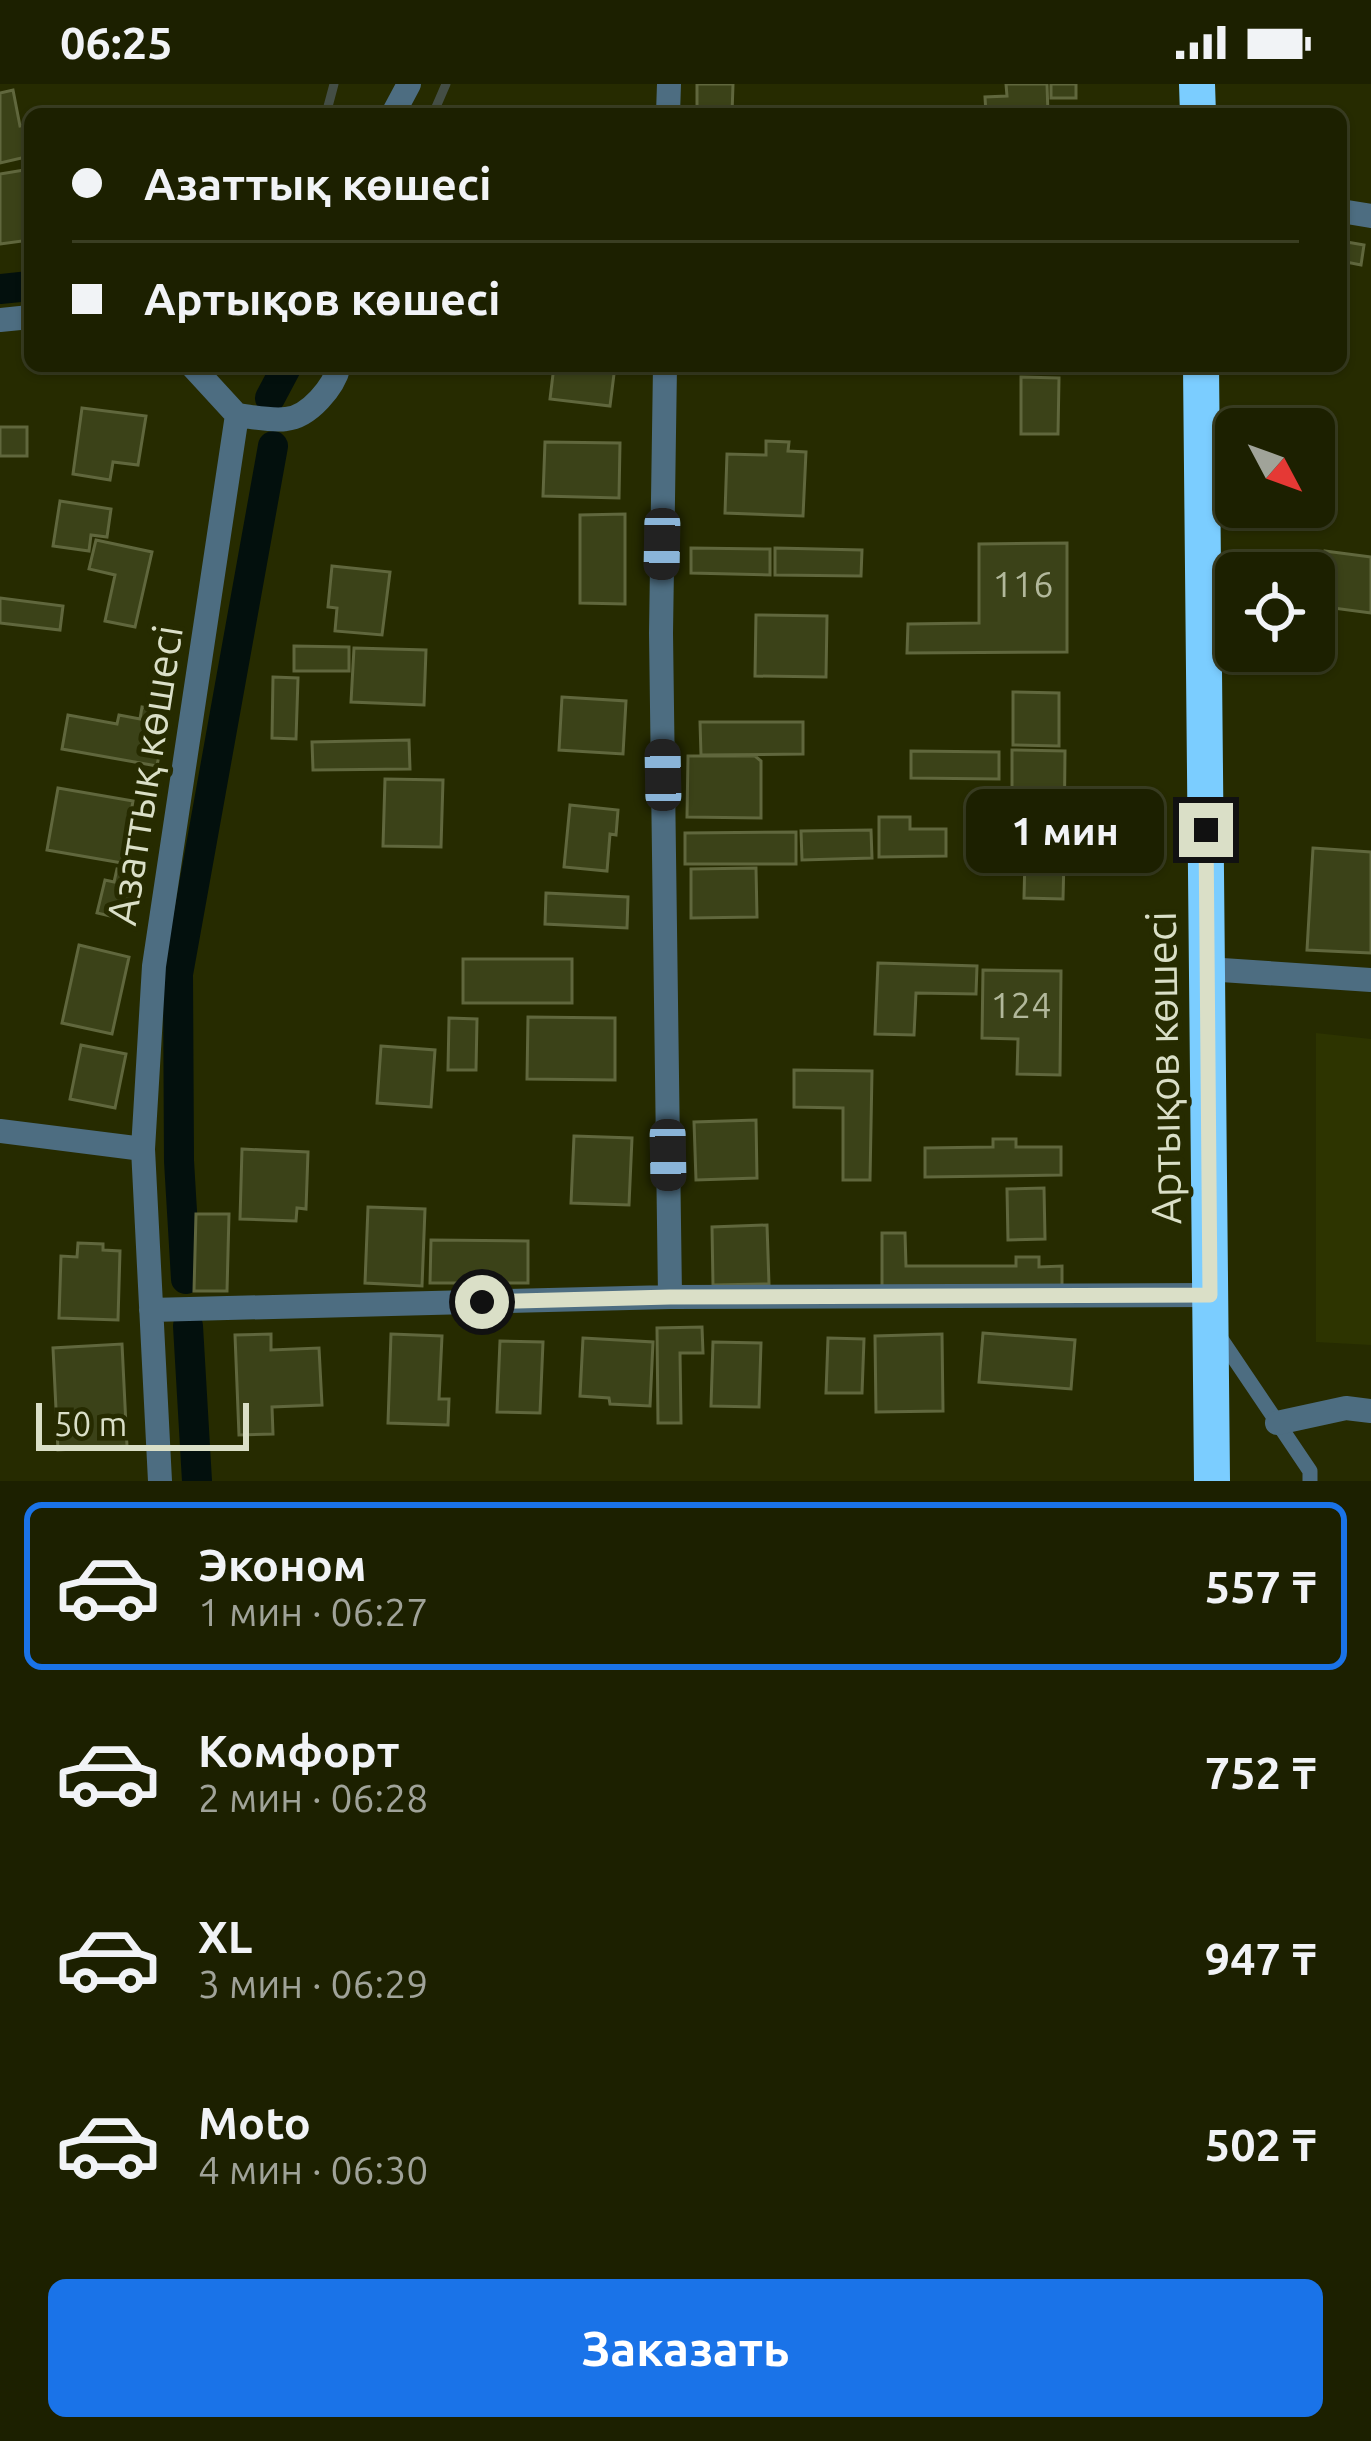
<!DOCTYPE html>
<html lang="ru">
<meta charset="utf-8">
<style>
:root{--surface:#1c2000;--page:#292d0f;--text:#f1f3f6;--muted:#a0a399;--line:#3a3e22;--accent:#1a73e8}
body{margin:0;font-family:Ubuntu,sans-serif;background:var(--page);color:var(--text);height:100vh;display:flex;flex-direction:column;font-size:45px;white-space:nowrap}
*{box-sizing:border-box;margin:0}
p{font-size:39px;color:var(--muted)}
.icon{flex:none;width:66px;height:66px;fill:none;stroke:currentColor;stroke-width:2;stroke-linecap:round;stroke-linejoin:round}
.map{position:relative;height:1397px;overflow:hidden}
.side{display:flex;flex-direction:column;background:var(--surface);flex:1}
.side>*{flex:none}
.banner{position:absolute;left:24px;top:24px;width:1323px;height:264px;border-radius:18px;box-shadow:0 3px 9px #0004,0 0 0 3px var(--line);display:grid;align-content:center;height:264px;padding:0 48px;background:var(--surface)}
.needle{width:78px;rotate:131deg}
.tools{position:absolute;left:1215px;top:324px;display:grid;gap:24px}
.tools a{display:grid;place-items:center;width:120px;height:120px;border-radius:18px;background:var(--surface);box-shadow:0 3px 9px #0004,0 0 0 3px var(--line);font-size:60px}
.scale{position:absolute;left:36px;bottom:30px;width:213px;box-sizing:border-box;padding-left:12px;border:6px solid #dadfc7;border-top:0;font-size:33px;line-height:42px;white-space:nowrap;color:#dadfc7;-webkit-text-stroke:9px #262b00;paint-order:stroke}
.end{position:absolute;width:54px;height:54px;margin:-27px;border:15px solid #dadfc7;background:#111;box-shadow:0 0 0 6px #111}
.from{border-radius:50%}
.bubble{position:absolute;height:84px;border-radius:18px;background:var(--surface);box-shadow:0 3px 9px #0004,0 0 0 3px var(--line);font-size:39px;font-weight:700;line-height:84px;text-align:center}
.car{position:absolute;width:36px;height:72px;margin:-36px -18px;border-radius:15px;box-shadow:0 0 9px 3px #0007;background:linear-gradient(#222 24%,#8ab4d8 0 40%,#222 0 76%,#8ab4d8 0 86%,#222 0)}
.banner b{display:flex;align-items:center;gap:42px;height:114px;font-size:45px}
.banner b+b{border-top:3px solid var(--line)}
.banner i{width:30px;height:30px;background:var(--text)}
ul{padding:21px 0 0;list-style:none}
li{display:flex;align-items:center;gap:36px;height:168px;margin:0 24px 18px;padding:0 24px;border:6px solid transparent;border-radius:18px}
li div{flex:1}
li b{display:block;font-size:45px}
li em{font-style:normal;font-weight:700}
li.current{border-color:var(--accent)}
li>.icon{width:108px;height:108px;stroke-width:1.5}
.cta{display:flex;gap:24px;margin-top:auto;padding:24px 48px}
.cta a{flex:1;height:138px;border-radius:18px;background:var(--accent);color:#fff;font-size:48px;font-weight:700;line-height:138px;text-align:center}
.status{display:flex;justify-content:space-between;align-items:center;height:84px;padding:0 60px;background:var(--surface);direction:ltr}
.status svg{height:33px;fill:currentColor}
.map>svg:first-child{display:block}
.built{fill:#2d3400}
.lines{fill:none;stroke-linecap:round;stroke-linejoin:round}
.stream{stroke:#444e45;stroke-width:9}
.canal{stroke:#03100d;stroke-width:30}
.building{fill:#3b4218;stroke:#60673d;stroke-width:3}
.lane{stroke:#4d6d81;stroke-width:15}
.street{stroke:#4d6d81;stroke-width:24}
.highway{stroke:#7bcdff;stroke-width:36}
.route{stroke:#dadfc7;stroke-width:15}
.labels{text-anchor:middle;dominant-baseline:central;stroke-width:10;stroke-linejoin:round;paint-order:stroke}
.number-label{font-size:36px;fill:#b2b89b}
.street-label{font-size:42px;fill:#dadfc7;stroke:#262b00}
</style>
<div class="status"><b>06:25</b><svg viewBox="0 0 49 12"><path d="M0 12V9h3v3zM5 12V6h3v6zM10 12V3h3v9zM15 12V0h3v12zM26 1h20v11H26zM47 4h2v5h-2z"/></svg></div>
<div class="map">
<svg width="1371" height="1397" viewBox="0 0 1371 1397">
<rect width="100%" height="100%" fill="#262b00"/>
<!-- built -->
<path class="built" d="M1316,949L1371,955V1261L1316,1258Z"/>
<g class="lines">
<!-- stream -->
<path class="stream" d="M326,30L334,0
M433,30L446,0"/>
<!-- canal -->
<path class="canal" d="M0,205L30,202
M270,314L287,282
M186,1195L179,1077L178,890L273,362
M188,1242L197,1397"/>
</g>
<!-- building -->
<path class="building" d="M697,0H733L732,30H697Z
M1006,0H1047L1048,30H986L985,13L1007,12Z
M1051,0H1076V14H1051Z
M13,6L20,42L30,40V72L0,79V9Z
M30,85V156L0,160V90Z
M1341,157L1364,161L1361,181L1341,177Z
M554,282H615L610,322L550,315Z
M1021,293L1059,294L1058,350H1021Z
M82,324L146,332L138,381L113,378L110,396L73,390Z
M0,343H27V372H0Z
M766,357L789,358L788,367L806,368L803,432L725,429L727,370L766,371Z
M545,358L620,359L619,414L543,412Z
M60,417L111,425L107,453L91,451L89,467L53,462Z
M625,430V520L580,519V431Z
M96,456L152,468L135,543L105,537L115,491L89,485Z
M1067,459V568L907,569L908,540L979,539V460Z
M691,464L770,465V491L691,489Z
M775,464L862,466L861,492L775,491Z
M1325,467L1371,473V529L1318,522Z
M332,482L390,488L382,551L335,547L337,524L328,523Z
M0,514L63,522L60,546L0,539Z
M756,531L827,532L826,593L755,592Z
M294,562L349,563V587H294Z
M354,564L426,566L424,621L351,618Z
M273,593L298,594L296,655L272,654Z
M1013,608L1059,609V662L1013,661Z
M562,613L626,617L623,670L559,666Z
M142,623L167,627L157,682L62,665L68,631L117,640L119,631L140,635Z
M700,638H803V670L701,671Z
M409,656L410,685L313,686L312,658Z
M1012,666L1065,667L1064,766L1012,765Z
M911,667L999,668V695L911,694Z
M688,672H755L761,677V734L687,733Z
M385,695L443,696L441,763L383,762Z
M58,704L133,717L122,779L47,766Z
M570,721L618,726L616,751L610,750L607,787L564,783Z
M879,733H910V745H946V772L879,773Z
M871,746L872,774L802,776L801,747Z
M796,748V780H685V749Z
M1313,764L1371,768V869L1307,866Z
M1025,773L1064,774L1063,815L1024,814Z
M756,784L757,833L691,834V785Z
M117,785L137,789L127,836L97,829L105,796L114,798Z
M546,809L628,813L627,844L545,840Z
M79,861L129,873L112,950L62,939Z
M463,875H572V919H463Z
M878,879L977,882L976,910L916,909L914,951L875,950Z
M983,886L1061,887L1060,991L1017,990L1018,955L982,954Z
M528,933L615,934V996L527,995Z
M449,934L477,935L476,986H448Z
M81,961L126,970L115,1024L70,1015Z
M381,962L435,966L431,1023L377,1019Z
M794,986L872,987L870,1096H843V1024L794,1023Z
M756,1036L757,1094L696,1096L694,1038Z
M574,1052L632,1054L629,1121L571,1119Z
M993,1055H1016V1063H1061V1091L925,1093V1064L993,1063Z
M242,1065L308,1068L306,1125L297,1124L296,1137L240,1135Z
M1044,1104L1045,1155L1008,1156L1007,1105Z
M368,1123L425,1125L422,1202L365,1199Z
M196,1130H229L227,1207H194Z
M767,1141L769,1200L713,1201L712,1143Z
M882,1149H905L906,1182H1016V1173H1039V1183L1062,1182V1208H882Z
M431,1156L528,1157V1199H430Z
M78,1159L103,1160V1166L120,1167L118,1236L59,1234L61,1172L77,1173Z
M702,1243L703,1269H680L681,1339H658L657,1244Z
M983,1249L1075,1256L1071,1305L979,1298Z
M271,1250V1266L319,1264L322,1321L272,1323L273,1350L239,1351L235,1251Z
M391,1250L442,1252L439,1315H449L448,1341L388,1339Z
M942,1250L943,1327L876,1328L875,1252Z
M583,1254L653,1258L650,1322L610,1320L609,1314L580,1312Z
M828,1254L864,1255L862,1309H826Z
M500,1257L543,1258L540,1329L497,1328Z
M713,1258L761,1259L759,1323L711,1322Z
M122,1260L127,1362L58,1366L53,1264Z"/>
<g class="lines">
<!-- lane -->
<path class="lane" d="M1219,1252L1310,1387V1397"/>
<!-- street -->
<path class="street" d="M393,30L409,0
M668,30L669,0
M1341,127L1371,132
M0,236L30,233
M192,282L237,331C253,333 271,337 286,335C309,333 334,303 339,282
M665,282L661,549L670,1213
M1207,885L1371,896
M0,1047L143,1065
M151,1226L670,1213L1211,1211
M1277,1339L1346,1324L1371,1327
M160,1397L143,1065L154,882L237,331"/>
<!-- highway -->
<path class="highway" d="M1197,0L1198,30
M1201,282L1212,1397"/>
</g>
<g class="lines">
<!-- route -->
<path class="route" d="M482,1218L670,1213L1210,1211L1206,746"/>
</g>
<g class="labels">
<!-- number labels -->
<g class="number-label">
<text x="1023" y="499">116</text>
<text x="1021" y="920">124</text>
</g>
<!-- street labels -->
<g class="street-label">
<text transform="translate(144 691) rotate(-81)">Азаттық көшесі</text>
<text transform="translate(1163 984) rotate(-91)">Артықов көшесі</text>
</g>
</g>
</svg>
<div class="tools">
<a><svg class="needle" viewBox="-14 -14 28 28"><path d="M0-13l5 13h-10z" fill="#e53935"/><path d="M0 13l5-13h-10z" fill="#a0a399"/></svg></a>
<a><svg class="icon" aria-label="locate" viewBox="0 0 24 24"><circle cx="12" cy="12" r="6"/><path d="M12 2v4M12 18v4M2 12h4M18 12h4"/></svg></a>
</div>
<div class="scale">50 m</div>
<i class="end from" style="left:482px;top:1218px"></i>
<i class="end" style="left:1206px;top:746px"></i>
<div class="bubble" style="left:966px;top:705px;width:198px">1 мин</div>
<i class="car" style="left:662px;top:460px;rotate:181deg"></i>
<i class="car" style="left:663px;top:691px;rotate:359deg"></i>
<i class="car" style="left:668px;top:1071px;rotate:179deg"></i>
<div class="banner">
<b><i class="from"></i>Азаттық көшесі</b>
<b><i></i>Артықов көшесі</b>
</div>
</div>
<section class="side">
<ul>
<li class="current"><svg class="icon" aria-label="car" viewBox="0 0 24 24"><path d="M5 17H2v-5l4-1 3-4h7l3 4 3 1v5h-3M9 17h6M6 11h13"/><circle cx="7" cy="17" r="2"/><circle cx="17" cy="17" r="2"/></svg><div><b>Эконом</b><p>1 мин · 06:27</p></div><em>557 ₸</em></li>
<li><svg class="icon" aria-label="car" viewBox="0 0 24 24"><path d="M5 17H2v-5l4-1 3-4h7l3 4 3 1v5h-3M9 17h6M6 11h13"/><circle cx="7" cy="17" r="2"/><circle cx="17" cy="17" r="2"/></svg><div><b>Комфорт</b><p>2 мин · 06:28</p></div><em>752 ₸</em></li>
<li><svg class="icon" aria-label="car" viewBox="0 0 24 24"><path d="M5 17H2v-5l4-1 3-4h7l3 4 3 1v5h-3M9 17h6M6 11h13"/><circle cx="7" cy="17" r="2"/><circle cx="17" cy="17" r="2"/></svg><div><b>XL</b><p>3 мин · 06:29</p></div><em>947 ₸</em></li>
<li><svg class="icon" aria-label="car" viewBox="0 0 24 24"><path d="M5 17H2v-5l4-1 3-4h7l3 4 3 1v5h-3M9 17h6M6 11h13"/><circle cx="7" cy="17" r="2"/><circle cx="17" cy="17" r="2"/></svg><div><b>Moto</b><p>4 мин · 06:30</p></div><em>502 ₸</em></li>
</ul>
<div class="cta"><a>Заказать</a></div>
</section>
